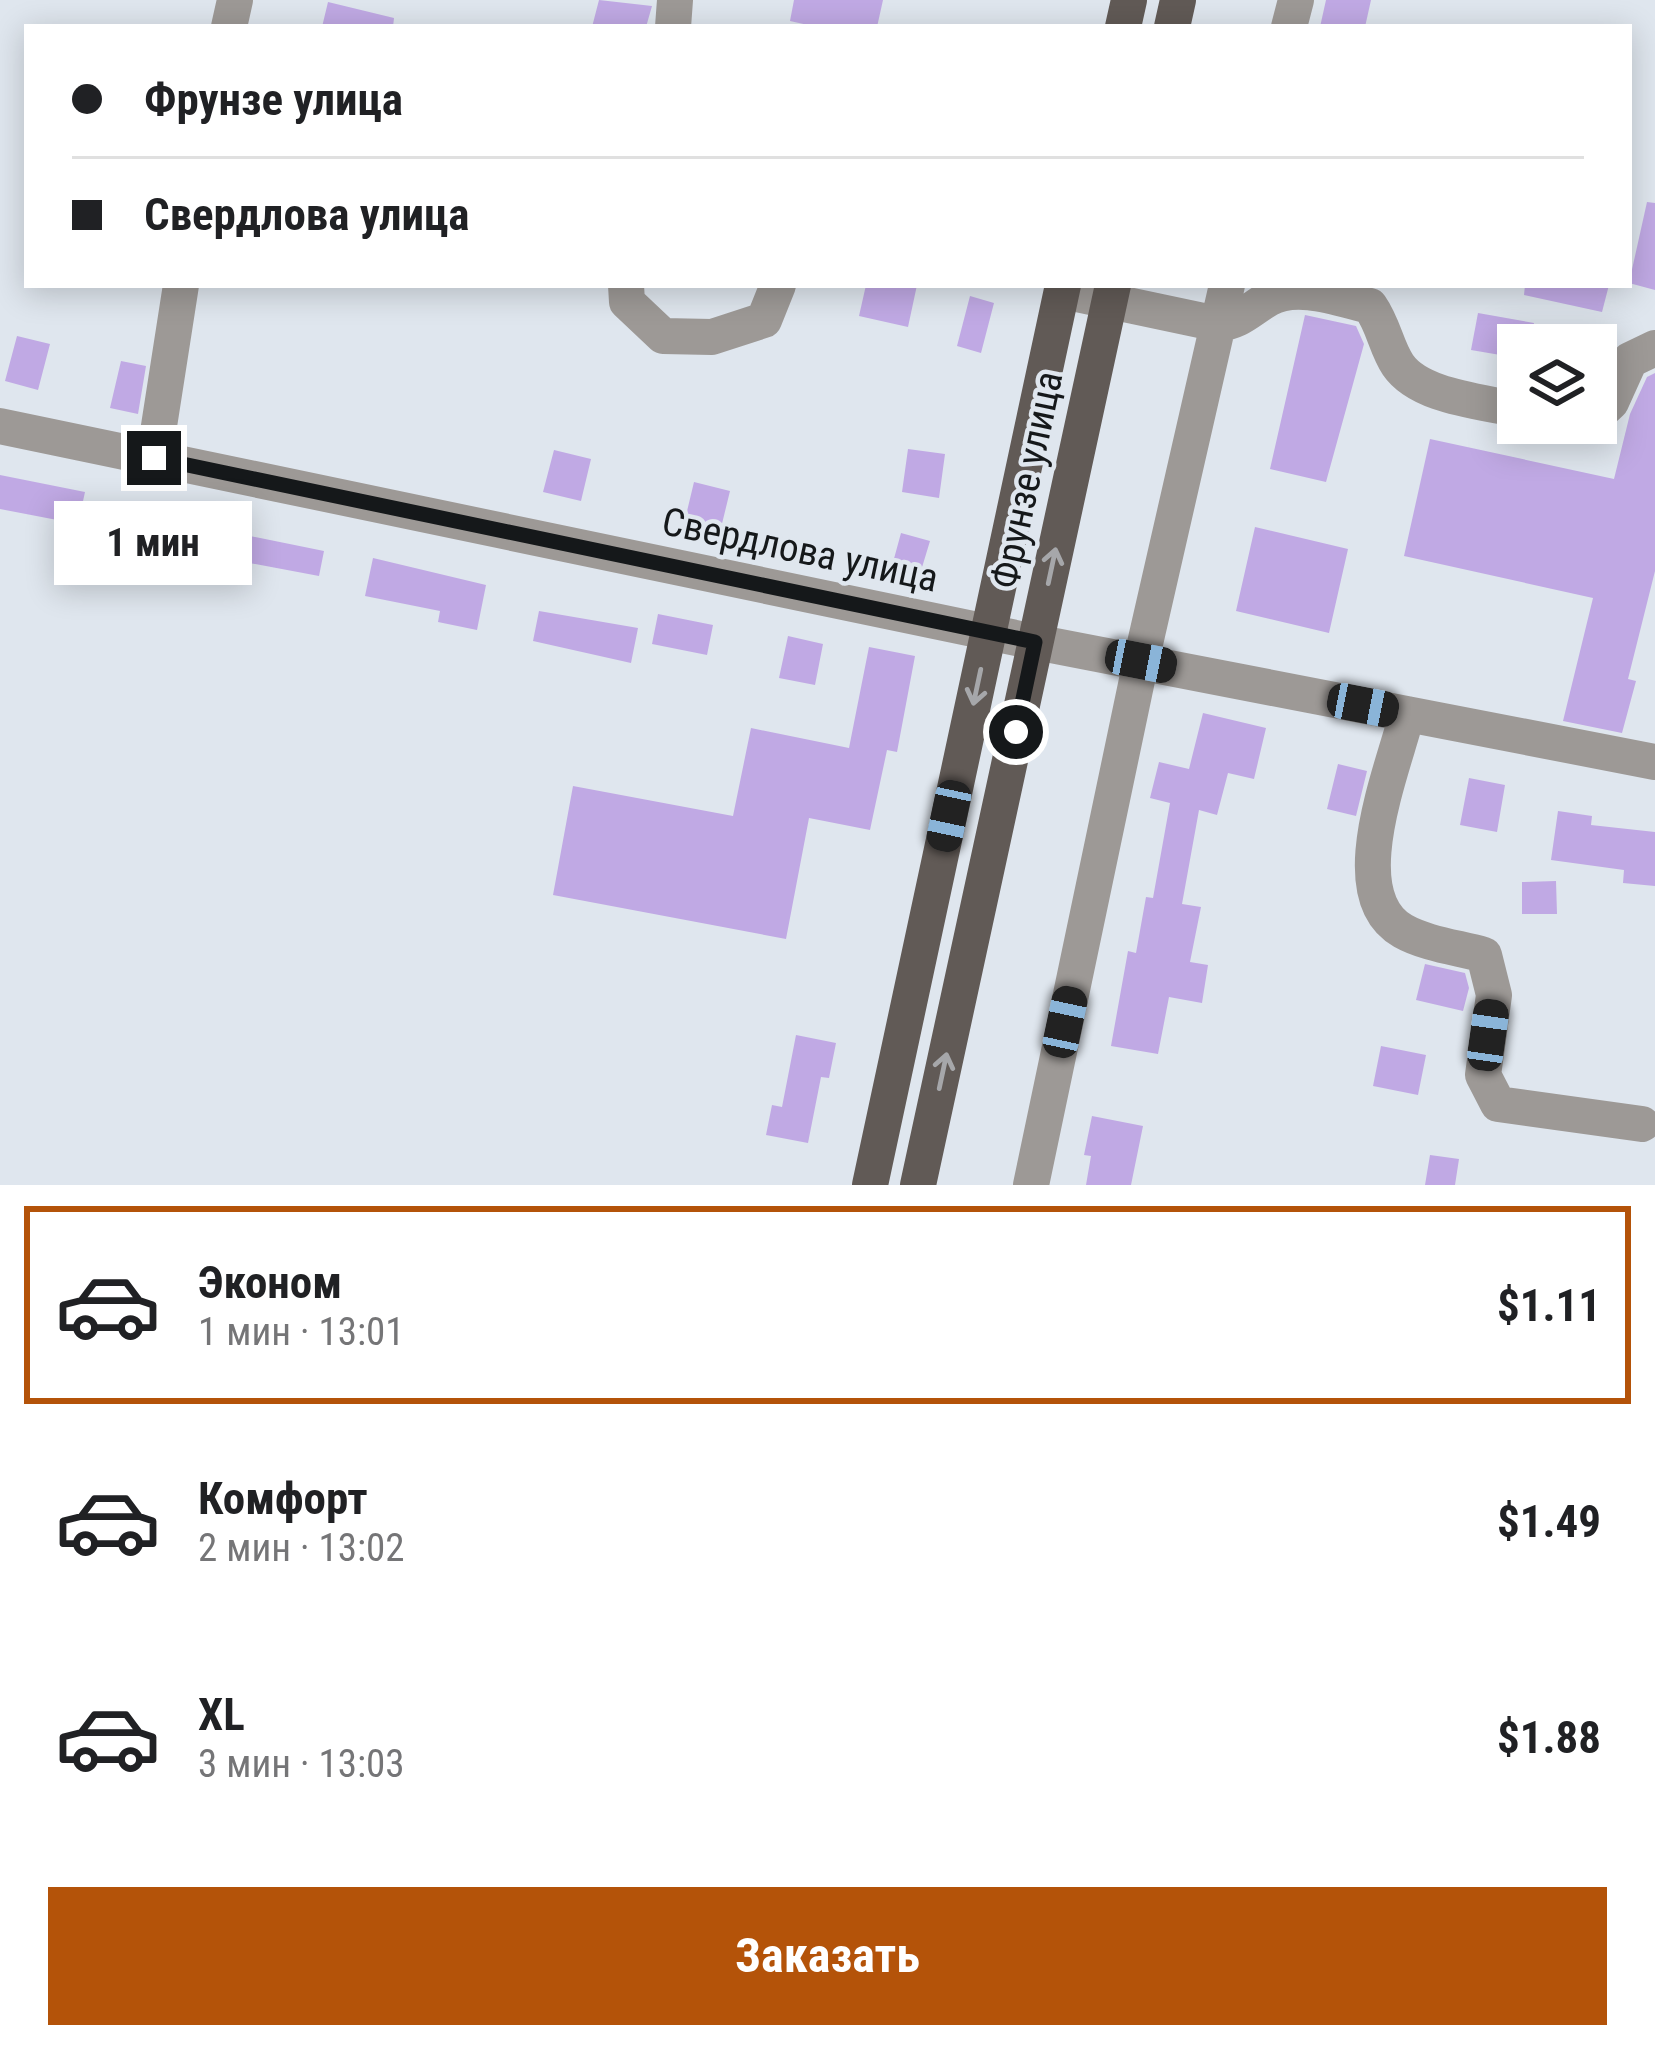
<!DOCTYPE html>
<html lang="ru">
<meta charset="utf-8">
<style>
:root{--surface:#fff;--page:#f6f6f6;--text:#202124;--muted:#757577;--line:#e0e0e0;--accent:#b45309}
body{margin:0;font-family:"Roboto Condensed",sans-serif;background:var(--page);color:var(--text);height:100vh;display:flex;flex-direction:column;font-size:45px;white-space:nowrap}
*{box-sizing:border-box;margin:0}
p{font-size:39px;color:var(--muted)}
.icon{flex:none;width:66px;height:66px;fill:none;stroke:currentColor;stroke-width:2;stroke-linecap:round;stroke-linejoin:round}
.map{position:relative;height:1185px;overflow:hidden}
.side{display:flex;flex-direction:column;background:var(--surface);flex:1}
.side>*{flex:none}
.top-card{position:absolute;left:24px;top:24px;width:1608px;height:264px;border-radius:0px;box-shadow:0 6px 30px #0003;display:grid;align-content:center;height:264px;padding:0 48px;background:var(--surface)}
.buttons{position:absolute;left:1497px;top:324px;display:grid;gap:24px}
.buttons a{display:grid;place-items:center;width:120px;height:120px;border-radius:0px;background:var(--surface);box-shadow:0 6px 30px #0003;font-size:60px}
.end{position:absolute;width:54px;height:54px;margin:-27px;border:15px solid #15181a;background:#fff;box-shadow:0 0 0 6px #fff}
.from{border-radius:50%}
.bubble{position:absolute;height:84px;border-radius:0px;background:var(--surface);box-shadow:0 6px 30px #0003;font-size:39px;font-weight:700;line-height:84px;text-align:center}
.car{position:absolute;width:36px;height:72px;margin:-36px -18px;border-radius:15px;box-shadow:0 0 9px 3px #0007;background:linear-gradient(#222 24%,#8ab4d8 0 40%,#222 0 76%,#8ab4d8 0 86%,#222 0)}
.top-card b{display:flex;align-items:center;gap:42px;height:114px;font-size:45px}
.top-card b+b{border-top:3px solid var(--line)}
.top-card i{width:30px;height:30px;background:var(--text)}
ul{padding:21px 0 0;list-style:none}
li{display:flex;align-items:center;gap:36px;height:198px;margin:0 24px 18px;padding:0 24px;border:6px solid transparent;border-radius:0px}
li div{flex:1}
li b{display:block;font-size:45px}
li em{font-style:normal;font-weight:700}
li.selected{border-color:var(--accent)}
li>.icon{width:108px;height:108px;stroke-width:1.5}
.action{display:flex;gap:24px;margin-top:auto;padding:24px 48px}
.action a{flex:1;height:138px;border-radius:0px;background:var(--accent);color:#fff;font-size:48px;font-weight:700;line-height:138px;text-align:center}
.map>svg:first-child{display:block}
.building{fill:#c0a9e4}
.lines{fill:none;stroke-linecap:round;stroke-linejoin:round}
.minor{stroke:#9d9996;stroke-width:36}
.major{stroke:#615a56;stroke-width:36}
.oneway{stroke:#a6a7aa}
.route{stroke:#15181a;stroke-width:15}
.labels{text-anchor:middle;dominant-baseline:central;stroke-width:9;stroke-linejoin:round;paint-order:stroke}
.street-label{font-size:39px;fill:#15181a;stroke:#dfe6ee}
</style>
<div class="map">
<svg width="1655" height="1185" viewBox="0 0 1655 1185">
<rect width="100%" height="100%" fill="#dfe6ee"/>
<!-- building -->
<path class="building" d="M599,0L652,6L646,27H592Z
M794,0H883L877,27H817L790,21Z
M1326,0H1371L1365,27H1320Z
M328,2L394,18L393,27H322Z
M1647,202L1655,203V290L1629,283Z
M866,285H917L908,327L859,316Z
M1525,285H1609L1602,312L1524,295Z
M970,296L994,303L981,353L957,346Z
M1478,313L1534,323L1530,345H1518V358L1471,350Z
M1305,315L1356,326L1364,344L1326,482L1270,469Z
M17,336L50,344L38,390L5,381Z
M121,361L146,366L138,414L110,408Z
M1655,373V571L1628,679L1636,681L1622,733L1563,721L1593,598L1404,556L1430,439L1614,479L1630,414L1647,377Z
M908,449L945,454L939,498L902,492Z
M554,450L591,459L581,501L543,492Z
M0,475L85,492L78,524L0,509Z
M694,482L730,491L719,536L683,528Z
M129,518L167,525L159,565L121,557Z
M221,520L252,526L250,536L324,551L319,576L244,562L242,573L212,567Z
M1255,527L1348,549L1329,633L1236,611Z
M901,533L930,541L920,574L892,566Z
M373,558L486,585L477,630L438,622L440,611L365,596Z
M539,611L638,628L631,663L533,641Z
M658,614L713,625L707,655L652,644Z
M788,636L823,644L815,685L779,678Z
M869,647L915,656L897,752L887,750L870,830L809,818L786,939L553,895L573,786L733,816L751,728L849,748Z
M1203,713L1266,728L1254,779L1228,773L1217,815L1199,810L1182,904L1201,907L1190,962L1208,965L1202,1003L1169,997L1158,1054L1111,1046L1128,951L1136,953L1146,897L1153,898L1170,803L1150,798L1159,762L1189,769Z
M1338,764L1367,771L1356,816L1327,809Z
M1469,778L1505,785L1497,832L1460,825Z
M1558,811L1592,816L1591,825L1655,832V886L1623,883L1624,870L1551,860Z
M1556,881L1557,914H1522V882Z
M1425,964L1465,973L1469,988L1463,1011L1416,1000Z
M796,1035L836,1043L829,1078L821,1077L808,1143L766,1135L772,1105L782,1107Z
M1381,1046L1426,1055L1418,1095L1373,1086Z
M1092,1116L1143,1126L1131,1185H1086L1091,1156L1084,1155Z
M1430,1155L1459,1159L1455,1185H1425Z"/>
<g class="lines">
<!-- minor -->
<path class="minor" d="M229,27L235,0
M673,27L675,0
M1289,27L1296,0
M626,285L627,302L663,336L712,337L764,320L778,285
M1062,291L1218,324C1241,321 1248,311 1268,299C1297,282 1340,299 1370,306C1384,326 1386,347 1398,365C1420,397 1481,401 1518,410
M1596,416L1611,402L1630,360L1655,348
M0,426L1035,642L1655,762
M154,458L181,285
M1407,714C1393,770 1340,895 1403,931C1426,944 1460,948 1484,955L1494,995L1483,1075L1498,1104L1642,1124
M1031,1185L1141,661L1227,285"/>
<!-- major -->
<path class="major" d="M1123,27L1129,0
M1172,27L1178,0
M870,1185L1063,285
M918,1185L1113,285"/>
</g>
<!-- one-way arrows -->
<defs><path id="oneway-shaft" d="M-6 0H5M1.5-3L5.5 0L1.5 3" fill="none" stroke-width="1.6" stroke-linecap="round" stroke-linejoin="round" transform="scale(3)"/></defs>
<g class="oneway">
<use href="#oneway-shaft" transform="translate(1052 566) rotate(-78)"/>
<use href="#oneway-shaft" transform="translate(977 687) rotate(102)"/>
<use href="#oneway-shaft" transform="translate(943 1071) rotate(-78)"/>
</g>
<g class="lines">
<!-- route -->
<path class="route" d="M154,458L1035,642L1016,732"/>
</g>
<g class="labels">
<!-- street labels -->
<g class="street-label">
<text transform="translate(1027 480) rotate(-78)">Фрунзе улица</text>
<text transform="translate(800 550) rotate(12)">Свердлова улица</text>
</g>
</g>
</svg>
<div class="buttons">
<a><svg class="icon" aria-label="layers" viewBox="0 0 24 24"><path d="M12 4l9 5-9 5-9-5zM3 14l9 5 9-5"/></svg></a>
</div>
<i class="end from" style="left:1016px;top:732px"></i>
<i class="end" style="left:154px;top:458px"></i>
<div class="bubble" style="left:54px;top:501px;width:198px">1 мин</div>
<i class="car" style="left:1141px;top:661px;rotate:101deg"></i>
<i class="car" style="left:1363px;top:705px;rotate:101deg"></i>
<i class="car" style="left:949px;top:816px;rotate:192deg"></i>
<i class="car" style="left:1065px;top:1022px;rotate:12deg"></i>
<i class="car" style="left:1488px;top:1035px;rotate:8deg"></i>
<div class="top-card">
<b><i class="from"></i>Фрунзе улица</b>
<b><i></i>Свердлова улица</b>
</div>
</div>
<section class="side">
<ul>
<li class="selected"><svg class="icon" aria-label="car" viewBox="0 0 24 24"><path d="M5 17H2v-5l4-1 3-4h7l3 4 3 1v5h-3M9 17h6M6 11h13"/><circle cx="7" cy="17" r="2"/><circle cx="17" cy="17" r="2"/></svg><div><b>Эконом</b><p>1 мин · 13:01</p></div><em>$1.11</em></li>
<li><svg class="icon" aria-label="car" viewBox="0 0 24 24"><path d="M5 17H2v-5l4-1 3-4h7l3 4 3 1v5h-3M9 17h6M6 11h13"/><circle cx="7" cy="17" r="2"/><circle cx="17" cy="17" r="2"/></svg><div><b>Комфорт</b><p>2 мин · 13:02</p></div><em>$1.49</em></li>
<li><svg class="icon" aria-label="car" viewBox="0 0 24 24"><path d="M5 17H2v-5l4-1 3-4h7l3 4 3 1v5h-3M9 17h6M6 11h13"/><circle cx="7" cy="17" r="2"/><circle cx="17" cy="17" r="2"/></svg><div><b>XL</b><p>3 мин · 13:03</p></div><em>$1.88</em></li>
</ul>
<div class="action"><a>Заказать</a></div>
</section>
